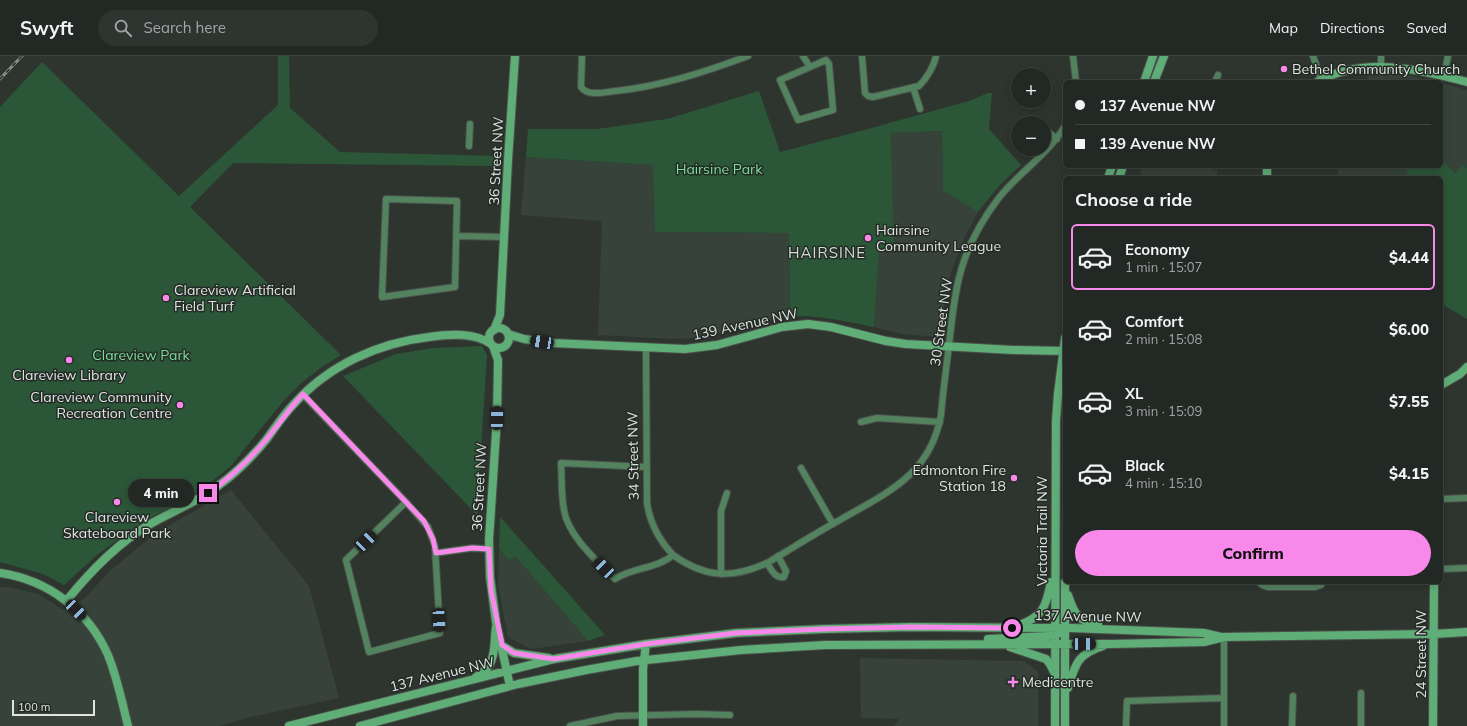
<!DOCTYPE html>
<meta charset="utf-8">
<style>
:root{--surface:#222823;--page:#2e3430;--text:#f1f3f6;--muted:#a2a6a6;--line:#3f4441;--accent:#f888ea}
body{margin:0;font-family:Mulish,sans-serif;background:var(--page);color:var(--text);height:100vh;display:flex;flex-direction:column;font-size:15px;white-space:nowrap}
*{box-sizing:border-box;margin:0}
p{font-size:13px;color:var(--muted)}
.icon{flex:none;width:22px;height:22px;fill:none;stroke:currentColor;stroke-width:2;stroke-linecap:round;stroke-linejoin:round}
.map{position:relative;flex:1;overflow:hidden}
.drawer{position:absolute;left:1063px;top:120px;width:380px;height:408px;display:flex;flex-direction:column;background:var(--surface);border-radius:6px;box-shadow:0 2px 10px #0003,0 0 0 1px var(--line)}
.drawer>*{flex:none}
.banner{position:absolute;left:1063px;top:24px;width:380px;height:88px;border-radius:6px;box-shadow:0 2px 10px #0003,0 0 0 1px var(--line);display:grid;align-content:center;height:88px;padding:0 12px;background:var(--surface)}
.tools{position:absolute;left:1011px;top:12px;display:grid;gap:8px}
.tools a{display:grid;place-items:center;width:40px;height:40px;border-radius:50%;background:var(--surface);box-shadow:0 2px 10px #0003,0 0 0 1px var(--line);font-size:20px}
.scale{position:absolute;left:12px;bottom:10px;width:83px;box-sizing:border-box;padding-left:4px;border:2px solid #dfe4e0;border-top:0;font-size:11px;line-height:14px;white-space:nowrap;color:#dfe4e0;-webkit-text-stroke:3px #242b26;paint-order:stroke}
.end{position:absolute;width:18px;height:18px;margin:-9px;border:5px solid #f888ea;background:#111;box-shadow:0 0 0 2px #111}
.from{border-radius:50%}
.bubble{position:absolute;height:28px;border-radius:14px;background:var(--surface);box-shadow:0 2px 10px #0003,0 0 0 1px var(--line);font-size:13px;font-weight:800;line-height:28px;text-align:center}
.car{position:absolute;width:12px;height:24px;margin:-12px -6px;border-radius:5px;box-shadow:0 0 3px 1px #0007;background:linear-gradient(#222 24%,#8ab4d8 0 40%,#222 0 76%,#8ab4d8 0 86%,#222 0)}
.banner b{display:flex;align-items:center;gap:14px;height:38px;font-size:15px}
.banner b+b{border-top:1px solid var(--line)}
.banner i{width:10px;height:10px;background:var(--text)}
ul{padding:0;list-style:none}
li{display:flex;align-items:center;gap:12px;height:66px;margin:0 8px 6px;padding:0 4px;border:2px solid transparent;border-radius:6px}
li div{flex:1}
li b{display:block;font-size:15px}
li em{font-style:normal;font-weight:800}
li.selected{border-color:var(--accent)}
li>.icon{width:36px;height:36px;stroke-width:1.5}
h2{padding:0 12px;font-size:18px;line-height:48px}
.cta{display:flex;gap:8px;margin-top:auto;padding:8px 12px}
.cta a{flex:1;height:46px;border-radius:24px;background:var(--accent);color:#111;font-size:16px;font-weight:800;line-height:46px;text-align:center}
header{display:flex;align-items:center;gap:24px;box-sizing:border-box;height:56px;padding:0 20px;background:var(--surface);border-bottom:1px solid var(--line)}
header strong{font-size:19px}
nav{display:flex;gap:22px;margin-inline-start:auto;font-size:14px}
.search{width:280px;height:36px;background:var(--page);display:flex;align-items:center;gap:10px;box-sizing:border-box;padding:0 14px;border-radius:22px;color:var(--muted);font-size:15px}
.map>svg:first-child{display:block}
.built{fill:#37433a}
.green{fill:#2b5738}
.lines{fill:none;stroke-linecap:round;stroke-linejoin:round}
.street-casing{stroke:#4a514b;stroke-width:8}
.secondary-casing{stroke:#4a514b;stroke-width:10}
.street{stroke:#53825f;stroke-width:6}
.secondary{stroke:#60ae77;stroke-width:8}
.rail-casing{stroke:#878d88;stroke-width:3}
.rail{stroke:#242b26;stroke-width:1.5;stroke-dasharray:4.5;stroke-linecap:butt}
.route{stroke:#f888ea;stroke-width:5}
.poi-dot{fill:#f888ea;stroke:#242b26;stroke-width:1.5}
.labels{text-anchor:middle;dominant-baseline:central;stroke-width:3;stroke-linejoin:round;paint-order:stroke}
.poi-label{font-size:14px;fill:#dfe4e0;stroke:#242b26;text-anchor:start}
.street-label{font-size:14px;fill:#dfe4e0;stroke:#242b26}
.park-label{font-size:14px;fill:#7cdf99;stroke:#242b26}
.neighbourhood-label{font-size:15px;letter-spacing:1px;fill:#d4dcd5;stroke:#242b26}
</style>
<header>
<strong>Swyft</strong>
<div class="search"><svg class="icon" aria-label="search" viewBox="0 0 24 24"><circle cx="10" cy="10" r="6"/><path d="M15 15l6 6"/></svg>Search here</div>
<nav><a>Map</a><a>Directions</a><a>Saved</a></nav>
</header>
<div class="map">
<svg width="1467" height="670" viewBox="0 0 1467 670">
<rect width="100%" height="100%" fill="#2e352f"/>
<!-- built -->
<path class="built" d="M1393,15L1435,26H1368L1367,16Z
M1441,27L1467,34V112L1463,109L1455,117L1441,103Z
M942,75L943,135L978,156L964,182L952,214L946,237L940,281L902,278L874,271L879,193H894L891,77Z
M526,101L654,109L656,176L789,177L790,260L763,265L714,279L692,282L677,283L598,279L602,165L521,159Z
M1143,110H1203L1217,115V122H1138Z
M1337,110H1407V122H1339Z
M231,434L309,530L339,642L251,661L219,670H0V531H9L38,538L63,554L84,543L112,513L156,477Z
M499,493L509,504L516,501L588,585L531,593L508,581L498,528Z
M860,602L1024,605L1038,616V670H894L899,663L861,662Z"/>
<!-- green -->
<path class="green" d="M278,0H289L290,52L340,96L499,100L497,110L233,107L190,151L341,299L319,313L299,329L285,343L230,411L193,440L142,466L98,498L64,529L43,518L0,506V51L42,6L179,140L278,49Z
M759,35L780,96L864,74L969,45L988,37H992L989,73L1021,109L999,130L978,156L943,135L942,75L891,77L894,193L879,194L874,271C845,265 819,259 790,260L789,177L655,176L653,109L526,101L528,73H597L667,63Z
M1441,103L1455,117L1463,109L1467,112V263L1442,248L1441,249V122H1407V110H1441Z
M482,290L487,299L477,459L343,320L396,298L433,292Z
M500,461L511,473L605,579L588,585L516,501L509,504L499,493Z"/>
<g class="lines">
<defs>
<path id="street" d="M582,0L581,31C588,41 605,36 616,35C662,30 705,16 748,0
M803,0L810,11L780,24L798,64L833,54L829,8L826,4L810,11
M862,0L865,37L868,40L873,41L919,30C927,22 934,10 936,0
M1073,0L1076,26
M1313,0L1321,23
M1381,7V0
M1444,20L1448,0
M1215,26L1218,19
M913,31L920,53
M1031,64L1035,67
M1044,73L1057,83
M469,90L470,68
M386,143L457,145L455,231L382,241Z
M457,180L504,181
M646,292L647,447C650,468 659,484 673,499
M303,339L309,345L406,446L428,471L435,490L440,577L369,596L346,504L406,446
M861,366L877,362L940,366
M646,411L561,407C562,423 561,439 564,454C568,480 597,505 615,523C633,511 657,513 673,499C705,522 732,523 767,507C791,493 814,478 838,465C886,437 930,420 941,359C943,336 946,313 949,290C955,230 960,193 998,143C1018,117 1048,99 1065,70
M801,412L833,468
M1441,443L1467,442
M436,497L472,492L489,493
M767,507C771,513 775,523 784,521L786,515L778,500
M1441,513L1467,512
M721,518V455L727,437
M1259,526L1262,529L1268,531H1315L1321,529L1323,526
M1224,581V670
M570,670L617,660L696,658L730,659
M1126,670L1127,645L1224,642
M1292,670L1293,640
M1361,670V637"/>
<path id="secondary" d="M1144,26L1153,0
M1154,26L1164,0
M1317,26C1363,0 1418,13 1467,26
M1108,122L1112,110
M1119,122L1123,110
M1267,122V110
M489 282a10 10 0 1 1 20 0a10 10 0 1 1-20 0Z
M494,274L500,259L508,104L515,0
M508,278L524,283L553,287L685,293L717,289L782,271L808,268L831,271L886,285L906,288L1013,294L1065,295
M493,290L498,304L497,362L489,484L490,521L496,566L510,630
M1441,329L1460,318L1467,311
M0,517C48,524 88,554 108,599C117,621 122,646 128,670
M1068,539C1074,558 1078,565 1098,569
M67,544C89,517 117,488 147,470C170,456 196,447 218,430C236,417 252,401 266,384C275,372 283,359 294,348C329,309 378,287 429,281C449,278 474,276 491,288
M1017,570C1043,561 1046,551 1051,526
M988,583L1049,580L1060,577
M501,589L514,597L549,602
M1010,591L1046,603L1050,608L1054,616
M475,622C479,619 484,615 487,612C496,602 494,583 496,571
M1068,632C1075,609 1077,598 1103,590
M289,670L554,603L646,588L736,577L824,573L912,571L1071,572L1204,577L1221,581
M360,670L518,628L586,614L637,605L741,594L825,589L1111,588L1204,586L1224,581L1434,578L1467,576
M643,670V613L646,588
M1055,670L1056,365L1058,338L1065,282
M1065,670V526
M1433,670L1434,526"/>
</defs>
<!-- street casing -->
<use href="#street" class="street-casing"/>
<!-- secondary casing -->
<use href="#secondary" class="secondary-casing"/>
<!-- street -->
<use href="#street" class="street"/>
<!-- secondary -->
<use href="#secondary" class="secondary"/>
<defs>
<path id="rail" d="M0,23L22,0"/>
</defs>
<!-- rail casing -->
<use href="#rail" class="rail-casing"/>
<!-- rail -->
<use href="#rail" class="rail"/>
</g>
<g class="lines">
<!-- route -->
<path class="route" d="M208,437C229,423 249,404 265,385C278,369 289,353 303,338L424,465L433,483L436,497L472,492L489,493L491,534L502,589L514,597L554,603L646,588L736,577L824,573L912,571L1012,572"/>
</g>
<!-- markers -->
<g class="poi-dot">
<circle cx="1284" cy="13" r="4"/>
<circle cx="868" cy="182" r="4"/>
<circle cx="166" cy="242" r="4"/>
<circle cx="69" cy="304" r="4"/>
<circle cx="180" cy="349" r="4"/>
<circle cx="1014" cy="422" r="4"/>
<circle cx="117" cy="446" r="4"/>
<path d="M1011 620h4v4h4v4h-4v4h-4v-4h-4v-4h4z"/>
</g>
<g class="labels">
<!-- poi labels -->
<g class="poi-label">
<text x="1292" y="13">Bethel Community Church</text>
<text x="876" y="174">Hairsine<tspan x="876" dy="16">Community League</tspan></text>
<text x="174" y="234">Clareview Artificial<tspan x="174" dy="16">Field Turf</tspan></text>
<text x="69" y="319" text-anchor="middle">Clareview Library</text>
<text x="172" y="341" text-anchor="end">Clareview Community<tspan x="172" dy="16">Recreation Centre</tspan></text>
<text x="1006" y="414" text-anchor="end">Edmonton Fire<tspan x="1006" dy="16">Station 18</tspan></text>
<text x="117" y="461" text-anchor="middle">Clareview<tspan x="117" dy="16">Skateboard Park</tspan></text>
<text x="1022" y="626">Medicentre</text>
</g>
<!-- street labels -->
<g class="street-label">
<text transform="translate(496 105) rotate(-87)">36 Street NW</text>
<text transform="translate(941 266) rotate(-82)">30 Street NW</text>
<text transform="translate(745 268) rotate(-12)">139 Avenue NW</text>
<text transform="translate(633 400) rotate(-91)">34 Street NW</text>
<text transform="translate(479 431) rotate(-87)">36 Street NW</text>
<text transform="translate(1042 475) rotate(-90)">Victoria Trail NW</text>
<text transform="translate(1088 560) rotate(1)">137 Avenue NW</text>
<text transform="translate(1421 598) rotate(-90)">24 Street NW</text>
<text transform="translate(442 618) rotate(-14)">137 Avenue NW</text>
</g>
<!-- park labels -->
<g class="park-label">
<text x="719" y="113">Hairsine Park</text>
<text x="141" y="299">Clareview Park</text>
</g>
<!-- neighbourhood labels -->
<g class="neighbourhood-label">
<text x="827" y="196">HAIRSINE</text>
</g>
</g>
</svg>
<div class="tools">
<a>+</a>
<a>−</a>
</div>
<div class="scale">100 m</div>
<i class="end from" style="left:1012px;top:572px"></i>
<i class="end" style="left:208px;top:437px"></i>
<div class="bubble" style="left:128px;top:423px;width:66px">4 min</div>
<i class="car" style="left:542px;top:286px;rotate:279deg"></i>
<i class="car" style="left:497px;top:362px;rotate:1deg"></i>
<i class="car" style="left:366px;top:485px;rotate:46deg"></i>
<i class="car" style="left:604px;top:512px;rotate:316deg"></i>
<i class="car" style="left:76px;top:554px;rotate:136deg"></i>
<i class="car" style="left:439px;top:564px;rotate:177deg"></i>
<i class="car" style="left:1084px;top:588px;rotate:89deg"></i>
<div class="banner">
<b><i class="from"></i>137 Avenue NW</b>
<b><i></i>139 Avenue NW</b>
</div>
<section class="drawer">
<h2>Choose a ride</h2>
<ul>
<li class="selected"><svg class="icon" aria-label="car" viewBox="0 0 24 24"><path d="M5 17H2v-5l4-1 3-4h7l3 4 3 1v5h-3M9 17h6M6 11h13"/><circle cx="7" cy="17" r="2"/><circle cx="17" cy="17" r="2"/></svg><div><b>Economy</b><p>1 min · 15:07</p></div><em>$4.44</em></li>
<li><svg class="icon" aria-label="car" viewBox="0 0 24 24"><path d="M5 17H2v-5l4-1 3-4h7l3 4 3 1v5h-3M9 17h6M6 11h13"/><circle cx="7" cy="17" r="2"/><circle cx="17" cy="17" r="2"/></svg><div><b>Comfort</b><p>2 min · 15:08</p></div><em>$6.00</em></li>
<li><svg class="icon" aria-label="car" viewBox="0 0 24 24"><path d="M5 17H2v-5l4-1 3-4h7l3 4 3 1v5h-3M9 17h6M6 11h13"/><circle cx="7" cy="17" r="2"/><circle cx="17" cy="17" r="2"/></svg><div><b>XL</b><p>3 min · 15:09</p></div><em>$7.55</em></li>
<li><svg class="icon" aria-label="car" viewBox="0 0 24 24"><path d="M5 17H2v-5l4-1 3-4h7l3 4 3 1v5h-3M9 17h6M6 11h13"/><circle cx="7" cy="17" r="2"/><circle cx="17" cy="17" r="2"/></svg><div><b>Black</b><p>4 min · 15:10</p></div><em>$4.15</em></li>
</ul>
<div class="cta"><a>Confirm</a></div>
</section>
</div>
